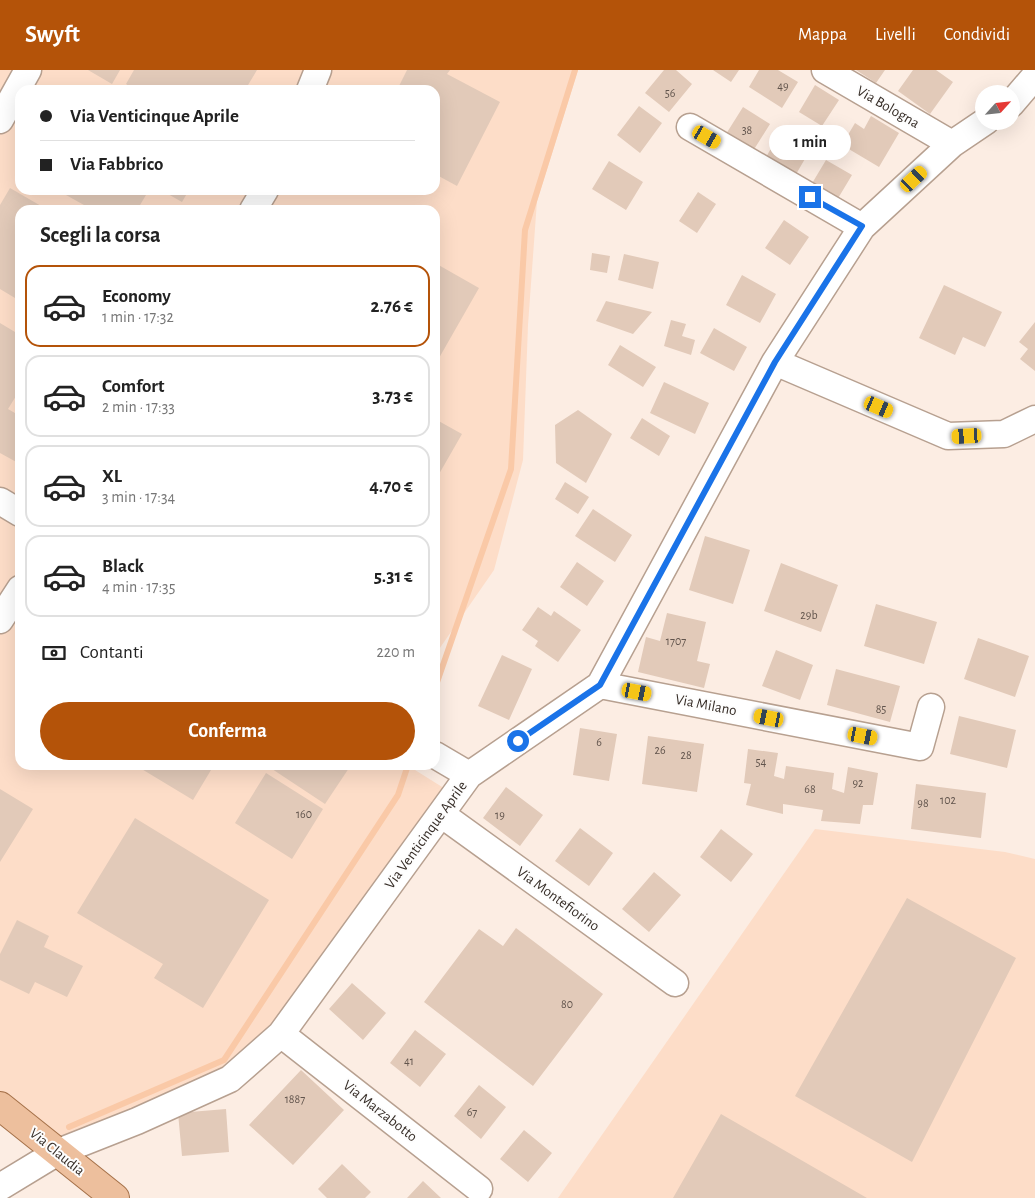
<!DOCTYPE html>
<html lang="it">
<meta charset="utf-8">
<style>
:root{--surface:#fff;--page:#f6f6f6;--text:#222;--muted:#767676;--line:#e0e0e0;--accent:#b45309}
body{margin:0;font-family:"Alegreya Sans",sans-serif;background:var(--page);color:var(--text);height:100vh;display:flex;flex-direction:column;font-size:19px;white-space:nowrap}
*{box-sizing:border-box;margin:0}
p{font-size:16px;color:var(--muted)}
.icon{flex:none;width:28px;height:28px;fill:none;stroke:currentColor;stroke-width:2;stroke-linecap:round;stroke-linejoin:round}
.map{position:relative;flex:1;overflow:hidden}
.drawer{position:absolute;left:15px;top:135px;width:425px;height:565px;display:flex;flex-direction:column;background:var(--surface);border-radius:15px;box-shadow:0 5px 20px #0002}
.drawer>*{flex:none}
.top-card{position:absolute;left:15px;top:15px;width:425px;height:110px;border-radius:15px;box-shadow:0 5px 20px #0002;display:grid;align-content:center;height:110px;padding:0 25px;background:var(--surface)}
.needle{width:32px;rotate:63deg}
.controls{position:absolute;left:975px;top:15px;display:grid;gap:10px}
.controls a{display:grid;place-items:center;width:45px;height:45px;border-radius:50%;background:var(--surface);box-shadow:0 5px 20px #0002;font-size:25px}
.end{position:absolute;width:22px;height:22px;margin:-11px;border:6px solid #1a73e8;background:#fff;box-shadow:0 0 0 2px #fff}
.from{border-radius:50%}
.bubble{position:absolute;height:35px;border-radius:18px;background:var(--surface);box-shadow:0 5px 20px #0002;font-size:16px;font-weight:600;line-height:35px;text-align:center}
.car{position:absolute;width:15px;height:30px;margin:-15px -8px;border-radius:6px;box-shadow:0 0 4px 1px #0007;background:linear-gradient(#f5c518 24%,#345 0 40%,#f5c518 0 76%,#345 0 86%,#f5c518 0)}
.top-card b{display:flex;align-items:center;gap:18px;height:48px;font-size:19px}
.top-card b+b{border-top:1px solid var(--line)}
.top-card i{width:12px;height:12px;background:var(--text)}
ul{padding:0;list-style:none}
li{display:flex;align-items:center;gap:15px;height:82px;margin:0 10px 8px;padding:0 15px;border:2px solid var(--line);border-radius:15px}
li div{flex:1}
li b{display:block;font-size:19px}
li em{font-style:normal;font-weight:600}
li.on{border-color:var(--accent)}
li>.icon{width:45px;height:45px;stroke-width:1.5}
h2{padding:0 25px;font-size:22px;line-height:60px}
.pay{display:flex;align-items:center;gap:12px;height:55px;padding:0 25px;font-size:19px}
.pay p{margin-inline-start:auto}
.action{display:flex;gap:10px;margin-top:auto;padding:10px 25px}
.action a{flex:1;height:58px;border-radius:30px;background:var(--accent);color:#fff;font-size:20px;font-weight:600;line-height:58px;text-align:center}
header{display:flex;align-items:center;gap:30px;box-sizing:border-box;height:70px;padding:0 25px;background:var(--accent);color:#fff}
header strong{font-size:24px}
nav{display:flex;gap:28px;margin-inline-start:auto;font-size:18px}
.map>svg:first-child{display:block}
.built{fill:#fdddc8;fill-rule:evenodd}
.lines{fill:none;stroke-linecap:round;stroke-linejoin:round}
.stream{stroke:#fac9a7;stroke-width:6}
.building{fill:#e2cab9}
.minor-casing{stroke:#b7a090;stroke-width:29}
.major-casing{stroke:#a57149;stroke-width:30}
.minor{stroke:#fff;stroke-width:26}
.major{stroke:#edbf9d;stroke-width:28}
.route{stroke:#1a73e8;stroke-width:6}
.labels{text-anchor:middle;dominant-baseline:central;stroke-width:4;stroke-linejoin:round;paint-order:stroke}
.number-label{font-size:12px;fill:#61544c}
.street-label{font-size:15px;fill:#362d27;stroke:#fdfdfd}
</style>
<header>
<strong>Swyft</strong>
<nav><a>Mappa</a><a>Livelli</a><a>Condividi</a></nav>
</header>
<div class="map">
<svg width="1035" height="1128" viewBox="0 0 1035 1128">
<rect width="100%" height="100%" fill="#fcede3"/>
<!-- built -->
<path class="built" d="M0,0H578L537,131L528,255L523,390L494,500L435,585V140H20V695H407L463,730L332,897L239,992L67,1084L0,1031ZM20,20H435V120H20Z
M815,759L1005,782L1035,789V1128H558Z"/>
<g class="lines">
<!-- stream -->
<path class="stream" d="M435,618L511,399L525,160L575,0
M69,1057L224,990L398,725L408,695"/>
</g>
<!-- building -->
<path class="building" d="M88,0H120L112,14Z
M134,0H257L245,20H135L126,14Z
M407,0H450L447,4L500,32L457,116L435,104V20H397Z
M664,0H676L692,14L669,42L645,23Z
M713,0H739L731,12Z
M759,0H778L798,12L782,38L749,17Z
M856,0H885L876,13Z
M913,0H936L953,12L930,44L898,21Z
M815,15L839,30L822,56L799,42Z
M639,36L662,53L640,83L617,65Z
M743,37L770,54L753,81L726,64Z
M871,46L899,63L879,97L842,75L855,53L864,59Z
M783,57L813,75L795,106L765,89Z
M826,90L852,105L837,130L811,115Z
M609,91L643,112L626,140L592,119Z
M10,118L48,140H20V231L0,219V135Z
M57,120H149L137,140H93Z
M161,120H189L182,132Z
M698,122L716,134L697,163L679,151Z
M784,150L809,167L790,195L765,178Z
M592,183L610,186L607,203L590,200Z
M624,184L659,192L653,219L618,210Z
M435,193L479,218L435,295Z
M742,205L776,224L760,253L726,235Z
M944,215L1002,242L985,277L963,267L955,285L919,268Z
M606,231L652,242L633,264L596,251Z
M671,250L686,254L682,266L695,270L691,285L664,276Z
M1035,252V301L1020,289L1028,279L1019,272Z
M0,253L20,265V328L16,326L8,339L20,346V394L0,383Z
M714,258L747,277L734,301L700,283Z
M620,275L656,297L643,317L608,295Z
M664,312L709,333L695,364L650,343Z
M578,340L612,364L586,413L556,393L555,355Z
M642,348L670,366L659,386L630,368Z
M435,349L462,364L435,411Z
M565,412L589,427L578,444L555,429Z
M593,439L632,465L615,492L575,466Z
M705,466L750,480L733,534L689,520Z
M577,492L604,511L587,536L560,517Z
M781,493L838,515L821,562L764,541Z
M876,534L937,552L924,594L864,576Z
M538,537L551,546L554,541L581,560L558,592L535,576L538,571L522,560Z
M667,543L706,552L697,591L710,594L704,618L638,602L646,567L660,571Z
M978,568L1029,586L1015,627L964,609Z
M776,580L813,595L800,630L762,616Z
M502,585L532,599L509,650L478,636Z
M836,599L900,616L890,652L827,635Z
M959,646L1016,660L1007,698L950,684Z
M580,658L617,664L609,711L573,705Z
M648,666L704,674L697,722L642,714Z
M748,679L778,683L774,706L784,709L786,696L834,703L832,719L844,723L848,697L878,703L873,735H863L860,754L821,751L823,740L783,734V744L746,735L751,714L744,713Z
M135,695H214L193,730Z
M266,695H345L349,698L325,734Z
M266,703L323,739L292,789L235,753Z
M916,714L986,723L981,768L911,759Z
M506,717L543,745L520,776L483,748Z
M0,719L33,739L0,792Z
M135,748L269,830L203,938L154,908L163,894L77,843Z
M580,758L613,783L589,816L555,791Z
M721,759L753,784L731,812L700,787Z
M654,802L681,825L649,862L622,839Z
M907,828L1016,888L912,1092L795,1026Z
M17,850L49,866L44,877L83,896L67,927L35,912L29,924L0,910V884Z
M516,858L603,924L533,1016L424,932L479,859L503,876Z
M352,913L386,943L363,970L329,939Z
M415,960L446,984L420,1017L390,993Z
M301,1000L344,1040L293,1095L249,1055Z
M479,1015L506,1037L481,1069L454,1046Z
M226,1039L229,1082L182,1086L178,1043Z
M721,1044L867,1128H673Z
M524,1060L552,1083L528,1112L500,1089Z
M342,1094L371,1122L365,1128H327L318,1119Z
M423,1111L441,1128H407Z"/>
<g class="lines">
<defs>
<path id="minor" d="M825,0L952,74
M310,20L318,0
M1011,34L1035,6
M0,50L28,0
M690,57L862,157
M253,140L265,120
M775,292L948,366L1004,364L1035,349
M0,431L20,443
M0,550L20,519
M600,615L920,677L931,637
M435,685L469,705
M441,744L675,913
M281,964L479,1119
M0,1117L56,1083L137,1051L230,1009L281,964L469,705L600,615L775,292L862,157L952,74L986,51"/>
<path id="major" d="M0,1036L115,1128"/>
</defs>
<!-- minor casing -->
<use href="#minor" class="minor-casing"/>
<!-- major casing -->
<use href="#major" class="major-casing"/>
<!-- minor -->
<use href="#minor" class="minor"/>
<!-- major -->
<use href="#major" class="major"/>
</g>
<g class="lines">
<!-- route -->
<path class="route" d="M518,671L600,615L775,292L862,156L810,127"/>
</g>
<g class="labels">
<!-- number labels -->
<g class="number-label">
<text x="783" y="16">49</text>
<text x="670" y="23">56</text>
<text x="747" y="60">38</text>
<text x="809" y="545">29b</text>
<text x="676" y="571">1707</text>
<text x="881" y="639">85</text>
<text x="599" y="672">6</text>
<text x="660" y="680">26</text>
<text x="686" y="685">28</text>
<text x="761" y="692">54</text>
<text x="858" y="713">92</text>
<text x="810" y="719">68</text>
<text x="948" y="730">102</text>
<text x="923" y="733">98</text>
<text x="304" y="744">160</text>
<text x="500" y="745">19</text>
<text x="567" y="934">80</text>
<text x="409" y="991">41</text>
<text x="295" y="1029">1887</text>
<text x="472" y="1042">67</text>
</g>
<!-- street labels -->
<g class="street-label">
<text transform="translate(888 37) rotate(30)">Via Bologna</text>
<text transform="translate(706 635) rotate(11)">Via Milano</text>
<text transform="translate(426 765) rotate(-54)">Via Venticinque Aprile</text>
<text transform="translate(558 829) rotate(36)">Via Montefiorino</text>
<text transform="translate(380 1041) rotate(38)">Via Marzabotto</text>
<text transform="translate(57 1082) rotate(39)">Via Claudia</text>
</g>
</g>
</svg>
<div class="controls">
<a><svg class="needle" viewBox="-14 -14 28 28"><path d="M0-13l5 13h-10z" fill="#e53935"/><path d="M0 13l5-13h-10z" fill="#767676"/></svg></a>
</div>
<i class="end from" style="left:518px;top:671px"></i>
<i class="end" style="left:810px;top:127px"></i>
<div class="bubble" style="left:769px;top:55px;width:82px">1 min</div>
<i class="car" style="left:707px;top:67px;rotate:120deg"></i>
<i class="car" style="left:914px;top:109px;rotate:47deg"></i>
<i class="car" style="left:879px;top:337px;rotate:113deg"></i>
<i class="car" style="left:967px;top:366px;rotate:267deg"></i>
<i class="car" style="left:637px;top:622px;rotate:101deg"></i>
<i class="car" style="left:769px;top:648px;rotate:281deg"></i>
<i class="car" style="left:863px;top:666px;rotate:101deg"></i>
<div class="top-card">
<b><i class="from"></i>Via Venticinque Aprile</b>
<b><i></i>Via Fabbrico</b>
</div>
<section class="drawer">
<h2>Scegli la corsa</h2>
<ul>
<li class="on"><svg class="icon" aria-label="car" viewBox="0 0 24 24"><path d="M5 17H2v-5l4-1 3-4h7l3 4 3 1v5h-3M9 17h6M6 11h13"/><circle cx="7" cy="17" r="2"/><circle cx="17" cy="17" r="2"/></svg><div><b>Economy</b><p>1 min · 17:32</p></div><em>2.76 €</em></li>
<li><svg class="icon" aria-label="car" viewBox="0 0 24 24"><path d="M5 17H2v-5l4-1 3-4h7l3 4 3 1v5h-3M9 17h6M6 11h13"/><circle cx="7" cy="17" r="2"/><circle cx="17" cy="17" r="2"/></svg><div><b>Comfort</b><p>2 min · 17:33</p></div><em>3.73 €</em></li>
<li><svg class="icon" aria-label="car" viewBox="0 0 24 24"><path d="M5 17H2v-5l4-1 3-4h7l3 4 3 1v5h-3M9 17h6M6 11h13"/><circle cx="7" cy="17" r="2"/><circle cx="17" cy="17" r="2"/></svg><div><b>XL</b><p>3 min · 17:34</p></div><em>4.70 €</em></li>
<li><svg class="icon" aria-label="car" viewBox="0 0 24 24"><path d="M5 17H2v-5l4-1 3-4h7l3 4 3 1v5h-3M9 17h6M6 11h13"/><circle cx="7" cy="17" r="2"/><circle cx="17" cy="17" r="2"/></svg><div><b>Black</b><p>4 min · 17:35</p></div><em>5.31 €</em></li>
</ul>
<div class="pay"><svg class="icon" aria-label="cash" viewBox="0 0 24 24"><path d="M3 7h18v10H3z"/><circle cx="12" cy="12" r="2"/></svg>Contanti<p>220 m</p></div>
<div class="action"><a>Conferma</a></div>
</section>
</div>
